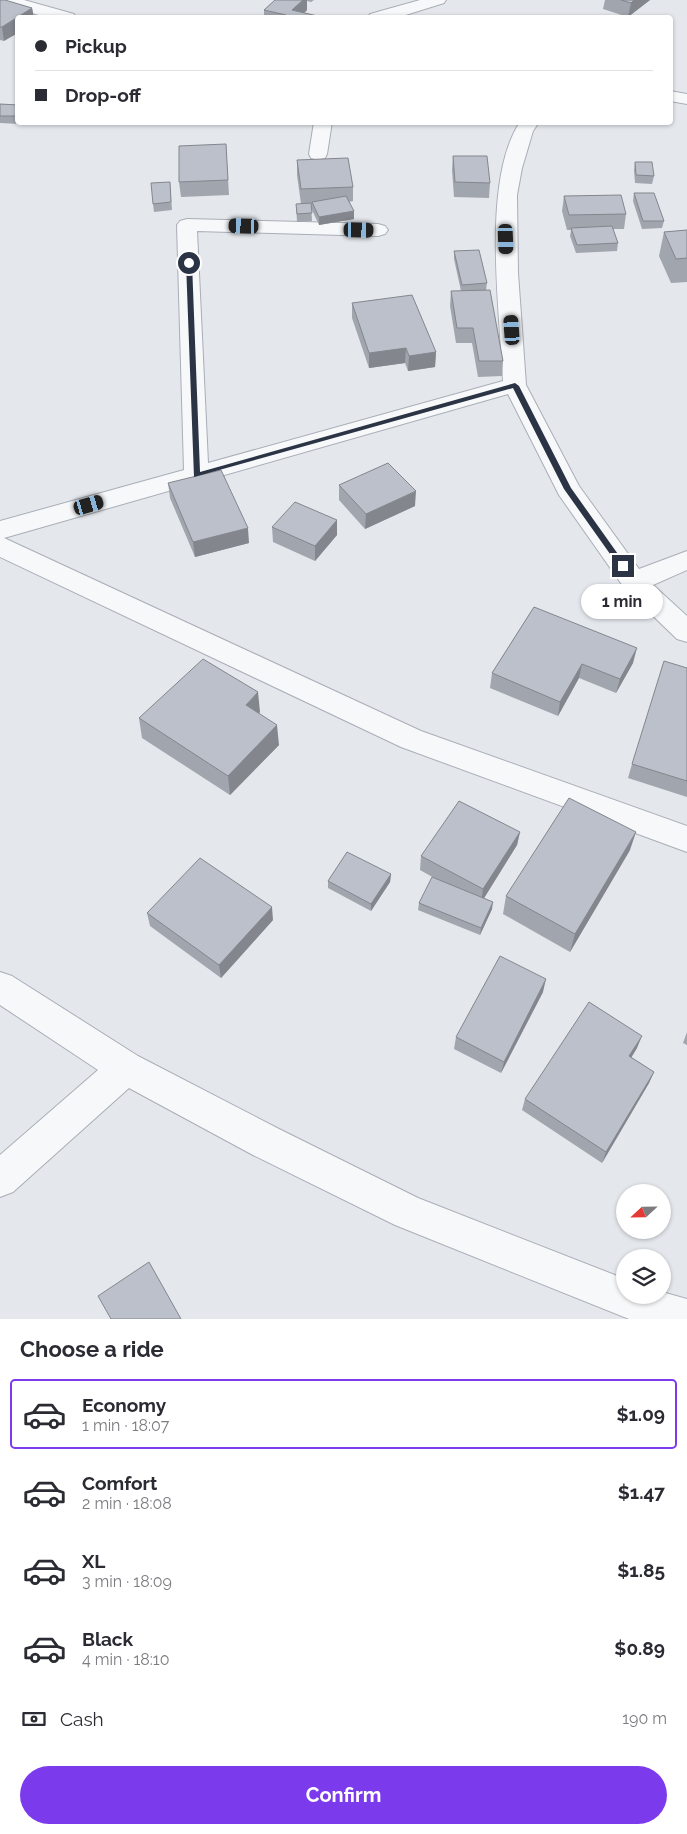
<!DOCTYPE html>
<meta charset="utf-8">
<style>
:root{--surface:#fff;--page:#f7f7f7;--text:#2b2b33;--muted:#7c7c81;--line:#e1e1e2;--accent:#7c3aed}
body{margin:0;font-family:Raleway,sans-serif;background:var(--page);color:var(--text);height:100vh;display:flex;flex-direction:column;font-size:19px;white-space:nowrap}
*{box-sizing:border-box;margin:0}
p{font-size:16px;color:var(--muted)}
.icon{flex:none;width:28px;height:28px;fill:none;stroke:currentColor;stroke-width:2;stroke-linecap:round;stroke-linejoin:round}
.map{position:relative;height:1319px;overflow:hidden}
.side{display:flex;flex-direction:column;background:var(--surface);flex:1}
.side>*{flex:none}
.hud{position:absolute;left:15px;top:15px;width:658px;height:110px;border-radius:5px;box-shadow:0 1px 4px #0004;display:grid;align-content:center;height:110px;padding:0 20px;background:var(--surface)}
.needle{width:32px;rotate:248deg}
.fabs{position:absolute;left:616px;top:1184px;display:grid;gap:10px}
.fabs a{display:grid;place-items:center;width:55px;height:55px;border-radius:50%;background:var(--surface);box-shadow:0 1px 4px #0004;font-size:25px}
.end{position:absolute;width:22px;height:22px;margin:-11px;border:6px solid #2b3445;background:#fff;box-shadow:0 0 0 2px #fff}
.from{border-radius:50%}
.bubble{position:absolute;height:35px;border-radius:18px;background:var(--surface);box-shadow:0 1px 4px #0004;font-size:16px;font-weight:700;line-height:35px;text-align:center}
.car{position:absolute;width:15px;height:30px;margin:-15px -8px;border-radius:6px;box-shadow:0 0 4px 1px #0007;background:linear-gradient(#222 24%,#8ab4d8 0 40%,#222 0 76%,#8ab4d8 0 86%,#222 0)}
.hud b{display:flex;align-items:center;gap:18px;height:48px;font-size:19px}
.hud b+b{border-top:1px solid var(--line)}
.hud i{width:12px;height:12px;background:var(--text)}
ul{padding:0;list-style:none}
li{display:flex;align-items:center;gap:15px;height:70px;margin:0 10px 8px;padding:0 10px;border:2px solid transparent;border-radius:5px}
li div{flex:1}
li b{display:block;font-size:19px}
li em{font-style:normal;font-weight:700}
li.on{border-color:var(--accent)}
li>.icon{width:45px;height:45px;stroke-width:1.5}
h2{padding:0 20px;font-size:22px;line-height:60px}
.pay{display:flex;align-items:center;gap:12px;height:55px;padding:0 20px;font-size:19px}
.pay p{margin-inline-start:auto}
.primary-button{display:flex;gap:10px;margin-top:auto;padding:10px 20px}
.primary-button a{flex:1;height:58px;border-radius:30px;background:var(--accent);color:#fff;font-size:20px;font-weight:700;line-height:58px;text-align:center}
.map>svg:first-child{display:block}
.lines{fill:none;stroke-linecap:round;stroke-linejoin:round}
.minor-casing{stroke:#a9aeb7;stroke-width:2}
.minor{fill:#f7f8fa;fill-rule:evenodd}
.wall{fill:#a1a5ae}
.shaded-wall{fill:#83868d}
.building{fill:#bbc0ca;stroke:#83868d}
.route{fill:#2b3445}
</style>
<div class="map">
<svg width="687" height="1319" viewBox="0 0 687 1319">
<rect width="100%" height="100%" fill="#e4e7ec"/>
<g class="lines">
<defs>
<path id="minor" d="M0,0H24L74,14L76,18H48L0,3Z
M420,0H446L444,3L396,18H368L370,14Z
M670,91L687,94V104L670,101Z
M314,122H332L327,154L325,158L318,160L311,158L309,154Z
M520,122H539L533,131L522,168L517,195L518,273L526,385L579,486L639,569L687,551V570L653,585L687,616V642L677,639L625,589L559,495L508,394L4,538L421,731L687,826V852L401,747L0,557V521L184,470L177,225L180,221L187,219L378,224L385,226L388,230L385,234L378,236L197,231L208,463L503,381C500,311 481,181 520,122Z
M0,972L12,976L138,1056L279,1129L418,1198L625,1279V1295H662V1292L687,1299V1319H629L395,1225L253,1155L129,1088L13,1192L0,1197V1155L98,1070L0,1005Z"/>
</defs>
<!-- minor casing -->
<use href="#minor" class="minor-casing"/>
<!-- minor -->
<use href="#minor" class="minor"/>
</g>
<!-- wall -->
<path class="wall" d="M0,0L32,8L34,18H18L4,41L0,40Z
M275,0H314L311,2L307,1V10L304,13L326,18H264V10Z
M605,0H650L628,17L603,9Z
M0,104L18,105V122H19V124L0,123Z
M226,144L229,195L181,197L179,182Z
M453,156L490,183L489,198L454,197L452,170Z
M297,160L353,187V201L349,202L354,211V219L319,225L312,210L311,203L312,221L297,222L296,204H301L297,175Z
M635,162L654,176L652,184L635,183L634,170Z
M170,182L172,210L154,212L153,204Z
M634,193L664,221L662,228L642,229L633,201Z
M564,196L626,214L624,229H613L618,243L617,251L576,253L570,236L571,230H567L562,211Z
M687,230V282L671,283L659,256L664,232Z
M454,251L487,283L486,290L503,361L502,376L478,377L472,343H456L450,306L451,291H461L454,259Z
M352,303L436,352L435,367L408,371L405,363L369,368L352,318Z
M168,483L249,543L195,557L170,498Z
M339,485L415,506L365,529L339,500Z
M337,520V535L315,561L273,542L272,527Z
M534,607L633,663L616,693L579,678L558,716L490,688L492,673Z
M687,668V797L628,778L632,764Z
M260,712L259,713L279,745L230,795L142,738L139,718Z
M520,832L517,845L484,898L492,909L480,935L418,910L419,903L436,879L420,870L421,856Z
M630,850L570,952L503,914L506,896Z
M391,874L390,882L371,911L328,888V881Z
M147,913L273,920L221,978L150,926Z
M543,992L501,1073L454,1049L456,1037Z
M687,1032V1045L683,1043Z
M637,1048L631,1057L654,1072L649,1083L602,1163L522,1110L525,1099Z"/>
<!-- shaded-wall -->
<path class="shaded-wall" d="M303,0H307V10L299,18L292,10Z
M634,0H650L628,17L631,3Z
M32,8L34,18H18V33L4,41L2,27Z
M354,211V219L319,225V217Z
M406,348L405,363L369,368V353Z
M436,352L435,367L408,371L409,356Z
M416,491L415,506L365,529L366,514Z
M337,520V535L315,561V546Z
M248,528L249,543L195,557L193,542Z
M637,648L633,663L616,693L620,679Z
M582,664L579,678L558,716L560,702Z
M258,692L260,712L248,725L246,705Z
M277,725L279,745L230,795L228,776Z
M520,832L517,845L481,903L483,889Z
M636,832L630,850L570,952L575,934Z
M391,874L390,882L371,911V904Z
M493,902L492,909L480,935L481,928Z
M272,907L273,920L221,978L219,965Z
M546,979L543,992L501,1073L504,1062Z
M642,1036L637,1048L625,1068L629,1056Z
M654,1072L649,1083L602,1163L606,1152Z"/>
<!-- building -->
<path class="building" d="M0,0H5L32,8L2,27H0Z
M275,0H303L292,10L326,18H284L286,15L264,10Z
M621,0H634L631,3Z
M0,104L18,105L17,116H0Z
M226,144L228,180L179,182V146Z
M453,156H487L490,183L455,182Z
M348,158L353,187L301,189L297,160Z
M635,162H652L654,176L636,175Z
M170,182L171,202L153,204L151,183Z
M634,193H654L664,221H643Z
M621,195L626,214L569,215L564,196Z
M346,196L354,211L319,217L312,202Z
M311,203L312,213L297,214L296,204Z
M612,226L618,243L577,245L571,228Z
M687,230V258L676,259L664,232Z
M479,250L487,283L462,285L454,251Z
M490,290L503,361H479L473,328H457L451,291Z
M412,295L436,352L409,356L406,348L369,353L352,303Z
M388,463L416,491L366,514L339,485Z
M221,470L248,528L193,542L168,483Z
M295,502L337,520L315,546L272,527Z
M534,607L637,648L620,679L582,664L560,702L492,673Z
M203,659L258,692L246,705L277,725L228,776L139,718Z
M664,661L687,668V781L632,764Z
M569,798L636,832L575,934L506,896Z
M459,801L520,832L483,889L421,856Z
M347,852L391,874L371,904L328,881Z
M200,858L272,907L219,965L147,913Z
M432,877L493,902L481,928L419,903Z
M500,956L546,979L504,1062L456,1037Z
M589,1002L642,1036L629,1056L654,1072L606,1152L525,1099Z
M149,1262L181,1319H111L98,1296Z"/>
<!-- route -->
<path class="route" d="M189,261L192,263L200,472L515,383L519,386L571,488L625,564V568H620L564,489L513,388L194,477L186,263Z"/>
</svg>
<div class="fabs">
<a><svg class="needle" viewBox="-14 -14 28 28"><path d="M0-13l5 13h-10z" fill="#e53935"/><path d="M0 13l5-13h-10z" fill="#7c7c81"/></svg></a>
<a><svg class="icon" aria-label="layers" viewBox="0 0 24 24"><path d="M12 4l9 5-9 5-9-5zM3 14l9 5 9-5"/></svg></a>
</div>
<i class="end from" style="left:189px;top:263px"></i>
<i class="end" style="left:623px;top:566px"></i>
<div class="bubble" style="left:581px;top:584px;width:82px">1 min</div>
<i class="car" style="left:244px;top:226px;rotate:272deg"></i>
<i class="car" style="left:359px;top:230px;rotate:91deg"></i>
<i class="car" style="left:506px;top:239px;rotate:178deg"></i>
<i class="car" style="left:512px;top:330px;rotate:356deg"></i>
<i class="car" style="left:89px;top:505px;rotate:74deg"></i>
<div class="hud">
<b><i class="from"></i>Pickup</b>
<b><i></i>Drop-off</b>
</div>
</div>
<section class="side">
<h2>Choose a ride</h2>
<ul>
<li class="on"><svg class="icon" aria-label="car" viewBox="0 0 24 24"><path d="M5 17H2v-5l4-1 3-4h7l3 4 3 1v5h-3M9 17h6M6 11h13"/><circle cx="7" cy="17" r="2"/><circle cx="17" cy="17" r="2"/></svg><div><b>Economy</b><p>1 min · 18:07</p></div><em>$1.09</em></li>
<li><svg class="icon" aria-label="car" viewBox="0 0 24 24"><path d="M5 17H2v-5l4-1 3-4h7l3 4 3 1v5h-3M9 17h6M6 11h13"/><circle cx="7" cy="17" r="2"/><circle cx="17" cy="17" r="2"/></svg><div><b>Comfort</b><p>2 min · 18:08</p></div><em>$1.47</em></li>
<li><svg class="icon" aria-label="car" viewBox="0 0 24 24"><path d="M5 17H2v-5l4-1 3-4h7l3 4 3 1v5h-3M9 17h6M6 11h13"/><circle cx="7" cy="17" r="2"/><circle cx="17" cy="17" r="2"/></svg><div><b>XL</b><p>3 min · 18:09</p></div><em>$1.85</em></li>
<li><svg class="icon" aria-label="car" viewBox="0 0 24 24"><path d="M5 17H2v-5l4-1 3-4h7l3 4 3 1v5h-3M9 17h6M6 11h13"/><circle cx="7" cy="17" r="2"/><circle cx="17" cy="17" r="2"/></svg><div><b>Black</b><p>4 min · 18:10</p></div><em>$0.89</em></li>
</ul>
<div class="pay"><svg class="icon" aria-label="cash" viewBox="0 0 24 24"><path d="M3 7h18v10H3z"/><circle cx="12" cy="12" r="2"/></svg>Cash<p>190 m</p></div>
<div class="primary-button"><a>Confirm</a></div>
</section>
